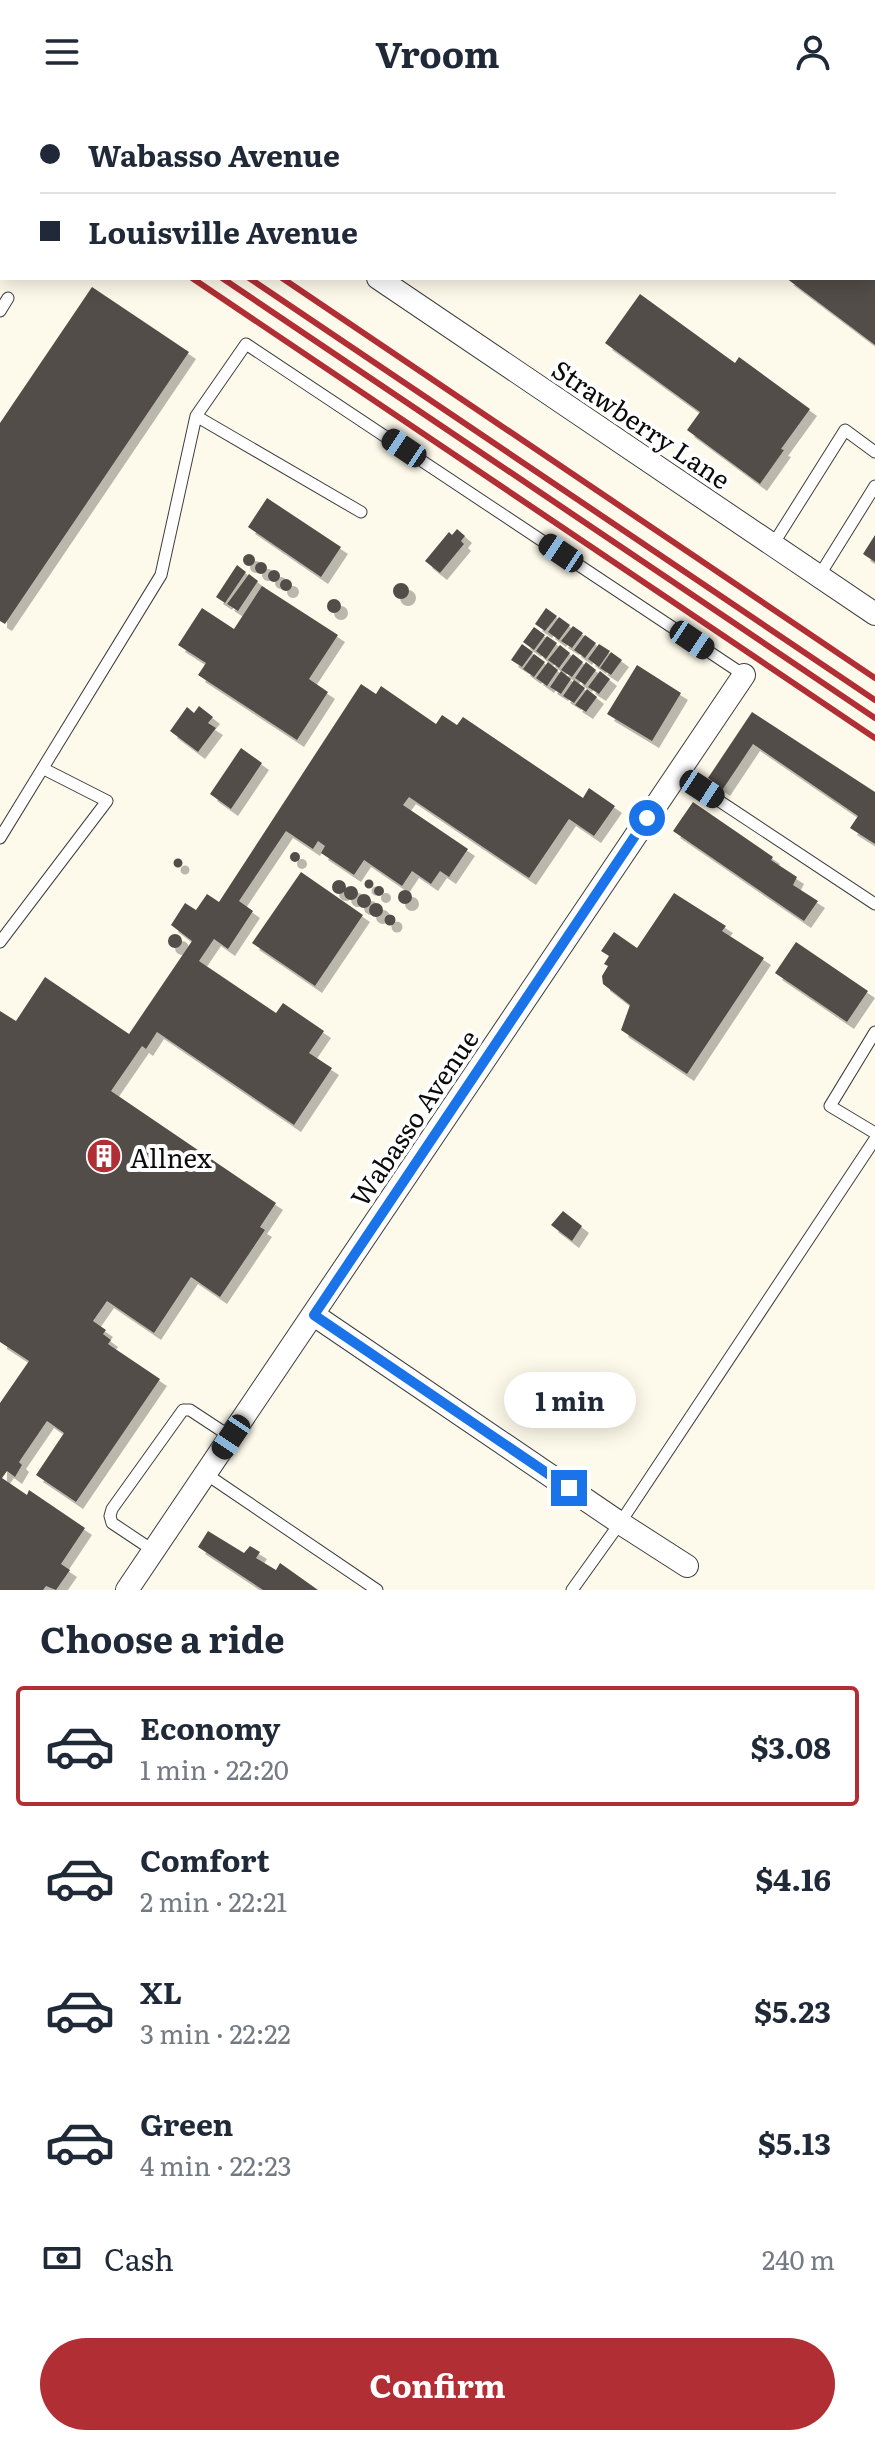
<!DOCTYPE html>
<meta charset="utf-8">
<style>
:root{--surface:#fff;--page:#f6f6f7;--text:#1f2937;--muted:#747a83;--line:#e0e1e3;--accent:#b02e34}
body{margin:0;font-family:Literata,serif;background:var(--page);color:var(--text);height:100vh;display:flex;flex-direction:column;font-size:30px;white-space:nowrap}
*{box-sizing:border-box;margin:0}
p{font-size:26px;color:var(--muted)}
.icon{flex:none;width:44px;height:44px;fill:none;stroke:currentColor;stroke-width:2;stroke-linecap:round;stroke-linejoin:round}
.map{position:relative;height:1486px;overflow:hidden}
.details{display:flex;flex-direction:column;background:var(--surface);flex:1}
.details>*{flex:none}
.top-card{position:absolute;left:0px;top:0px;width:876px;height:176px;box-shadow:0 4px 20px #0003;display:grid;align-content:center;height:176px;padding:0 40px;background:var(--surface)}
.end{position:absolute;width:36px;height:36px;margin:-18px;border:10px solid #1a73e8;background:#fff;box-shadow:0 0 0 4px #fff}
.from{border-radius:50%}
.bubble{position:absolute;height:56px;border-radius:28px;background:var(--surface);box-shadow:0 4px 20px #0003;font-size:26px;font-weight:700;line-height:56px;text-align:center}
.car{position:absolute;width:24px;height:48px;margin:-24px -12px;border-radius:10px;box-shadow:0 0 6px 2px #0007;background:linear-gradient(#222 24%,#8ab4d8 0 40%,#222 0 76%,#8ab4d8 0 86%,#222 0)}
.top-card b{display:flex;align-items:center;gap:28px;height:76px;font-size:30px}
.top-card b+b{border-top:2px solid var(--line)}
.top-card i{width:20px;height:20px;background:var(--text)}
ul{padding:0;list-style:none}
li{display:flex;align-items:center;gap:24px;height:120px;margin:0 16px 12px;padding:0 24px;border:4px solid transparent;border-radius:8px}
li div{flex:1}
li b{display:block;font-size:30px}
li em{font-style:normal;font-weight:700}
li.selected{border-color:var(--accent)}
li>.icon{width:72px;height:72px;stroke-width:1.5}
h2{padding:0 40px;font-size:36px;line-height:96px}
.pay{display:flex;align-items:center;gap:20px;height:88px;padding:0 40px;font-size:30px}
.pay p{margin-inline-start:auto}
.primary-button{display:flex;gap:16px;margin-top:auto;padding:16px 40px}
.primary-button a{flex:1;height:92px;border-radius:48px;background:var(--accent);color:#fff;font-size:32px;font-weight:700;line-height:92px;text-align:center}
header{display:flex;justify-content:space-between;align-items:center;height:104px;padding:0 40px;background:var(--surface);font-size:36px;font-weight:700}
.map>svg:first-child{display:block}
.building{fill:#534d48;filter:url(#shadow)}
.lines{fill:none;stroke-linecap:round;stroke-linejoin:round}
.lane-casing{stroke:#3e3e3e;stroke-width:13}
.street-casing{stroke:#3e3e3e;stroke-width:24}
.lane{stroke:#fff;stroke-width:11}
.street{stroke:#fff;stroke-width:22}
.rail{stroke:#b02e34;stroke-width:6}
.route{stroke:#1a73e8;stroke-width:10}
.labels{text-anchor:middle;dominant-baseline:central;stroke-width:8;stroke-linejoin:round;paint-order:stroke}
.street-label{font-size:26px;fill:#0b0b0b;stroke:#fff}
.poi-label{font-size:26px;fill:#0b0b0b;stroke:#fff;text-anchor:start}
</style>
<header><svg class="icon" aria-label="menu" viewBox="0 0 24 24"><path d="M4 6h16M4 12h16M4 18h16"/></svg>Vroom<svg class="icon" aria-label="person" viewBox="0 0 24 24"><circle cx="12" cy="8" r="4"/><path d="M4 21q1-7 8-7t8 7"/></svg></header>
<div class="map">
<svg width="875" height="1486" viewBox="0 0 875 1486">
<defs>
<filter id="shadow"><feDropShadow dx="7" dy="7" stdDeviation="0" flood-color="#0004"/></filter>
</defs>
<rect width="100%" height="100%" fill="#fefaeb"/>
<!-- building -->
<path class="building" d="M786,174H875V241Z
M92,183L189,248L5,520L0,517V319Z
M640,190L735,259L739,253L810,305L781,345L784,346L760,380L687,326L700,308L605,239Z
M267,394L341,443L321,473L248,423Z
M457,425L465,432L461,437L464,440L440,469L425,457L449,428L452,431Z
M875,431V458L863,450Z
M243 456a6 6 0 1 1 12 0a6 6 0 1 1-12 0Z
M255 464a6 6 0 1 1 12 0a6 6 0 1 1-12 0Z
M237,461L246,468L225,499L216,493Z
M268 472a6 6 0 1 1 12 0a6 6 0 1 1-12 0Z
M249,470L258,477L238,507L227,500Z
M280 481a6 6 0 1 1 12 0a6 6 0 1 1-12 0Z
M393 487a8 8 0 1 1 16 0a8 8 0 1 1-16 0Z
M262,482L338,531L309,575L328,588L297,636L198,571L206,559L178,541L202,504L234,525Z
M327 502a7 7 0 1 1 14 0a7 7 0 1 1-14 0Z
M546,504L557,512L545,527L535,520Z
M559,513L570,521L559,536L548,528Z
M573,522L583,529L572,544L561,537Z
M534,523L545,531L534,546L523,538Z
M585,531L596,539L585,554L574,546Z
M547,532L557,539L546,555L536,547Z
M522,540L533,548L522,563L511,556Z
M599,540L610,547L599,563L588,555Z
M560,541L570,549L559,564L548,556Z
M611,548L622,556L611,571L600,564Z
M534,550L545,558L534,573L523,565Z
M573,550L583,558L572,573L561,566Z
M548,558L558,566L547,582L536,574Z
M586,558L596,566L585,581L575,574Z
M637,561L681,589L652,637L607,610Z
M561,567L571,575L561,590L550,583Z
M600,567L610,575L599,590L588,583Z
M574,576L585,584L574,599L563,592Z
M361,580L376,590L381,582L436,620L442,611L457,621L463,613L583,694L589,684L615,702L594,732L569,715L529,774L409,693L403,701L468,745L449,773L440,767L431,780L412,767L402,782L364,756L354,771L321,749L325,742L318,737L313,745L286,727L239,797L253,807L228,845L214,835L199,857L276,909L283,899L324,927L309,949L332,964L294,1021L157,928L146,945L142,942L111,987L276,1099L260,1123L265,1126L220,1193L191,1173L154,1229L107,1197L93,1217L106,1226L103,1230L111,1236L108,1240L160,1275L76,1398L36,1371L64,1329L47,1317L19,1358L22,1361L15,1373L7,1367L2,1374L27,1391L29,1386L85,1424L61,1460L70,1466L56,1486L46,1482L43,1486H0V1299L29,1257L0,1238V907L16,917L45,873L129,930L192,837L171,821L185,799L196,806L207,790L219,798Z
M587,585L597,593L586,608L575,601Z
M199,602L213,613L208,619L216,624L198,648L170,627L187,603L194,609Z
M752,608L875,688V740L850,724L858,712L753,640L723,685L708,674Z
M241,644L262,659L231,705L210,690Z
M693,698L773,753L771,756L797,773L793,781L818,797L804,817L673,727Z
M290 753a5 5 0 1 1 10 0a5 5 0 1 1-10 0Z
M173.5 759a4.5 4.5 0 1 1 9 0a4.5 4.5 0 1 1-9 0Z
M301,768L363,811L315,882L252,839Z
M364.5 780a4.5 4.5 0 1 1 9 0a4.5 4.5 0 1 1-9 0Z
M332 783a7 7 0 1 1 14 0a7 7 0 1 1-14 0Z
M374 787a5 5 0 1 1 10 0a5 5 0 1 1-10 0Z
M344 789a7 7 0 1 1 14 0a7 7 0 1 1-14 0Z
M398 793a7 7 0 1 1 14 0a7 7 0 1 1-14 0Z
M674,789L726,822L722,827L764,854L687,970L621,926L630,901L603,880L602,872L608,862L604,860L609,852L601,847L614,828L637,844Z
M357 797a7 7 0 1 1 14 0a7 7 0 1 1-14 0Z
M369 806a7 7 0 1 1 14 0a7 7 0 1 1-14 0Z
M384.5 816a5.5 5.5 0 1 1 11 0a5.5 5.5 0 1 1-11 0Z
M168 837a7 7 0 1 1 14 0a7 7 0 1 1-14 0Z
M796,838L868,887L847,918L775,869Z
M563,1107L582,1122L572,1137L551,1121Z
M208,1427L244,1449L250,1442L260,1448L256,1454L276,1466L280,1459L318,1486H263L198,1443Z"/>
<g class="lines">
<defs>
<path id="lane" d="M0,207L8,194
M196,312L246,240L744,571
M772,442L845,326L875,348
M819,472L875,382
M677,669L875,800
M0,734L161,471L196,312L361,408
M0,838L107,697L44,665
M875,928L830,1002L875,1029
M206,1370L377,1486
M154,1447L112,1419L110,1412L112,1405L183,1306H190L231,1333
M572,1486L620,1419L875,1035"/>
<path id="street" d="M118,0L121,2
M378,174L875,510
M314,1211L620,1419L687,1462
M127,1486L744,571"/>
</defs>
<!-- lane casing -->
<use href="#lane" class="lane-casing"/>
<!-- street casing -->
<use href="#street" class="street-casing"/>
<!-- lane -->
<use href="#lane" class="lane"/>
<!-- street -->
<use href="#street" class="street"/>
<!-- rail -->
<path class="rail" d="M23,0L26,2
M0,6L2,8
M0,25L2,26
M0,45L2,46
M192,174L875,634
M222,174L875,614
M249,174L875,596
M282,174L875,574"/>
</g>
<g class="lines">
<!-- route -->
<path class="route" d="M569,1384L314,1211L647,714"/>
</g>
<!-- icons -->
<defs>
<symbol id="building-disc" viewBox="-11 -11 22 22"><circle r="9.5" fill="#b02e34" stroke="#fff"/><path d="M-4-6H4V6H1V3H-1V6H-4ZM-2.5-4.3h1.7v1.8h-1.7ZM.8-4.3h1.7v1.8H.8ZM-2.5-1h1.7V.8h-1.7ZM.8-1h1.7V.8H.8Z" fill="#fff"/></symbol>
</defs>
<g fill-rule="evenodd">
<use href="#building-disc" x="84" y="1032" width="40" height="40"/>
</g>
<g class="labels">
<!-- street labels -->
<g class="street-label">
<text transform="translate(642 319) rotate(34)">Strawberry Lane</text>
<text transform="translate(413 1013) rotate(-56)">Wabasso Avenue</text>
</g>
<!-- poi labels -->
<g class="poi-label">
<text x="130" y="1052">Allnex</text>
</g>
</g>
</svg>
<i class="end from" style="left:647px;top:714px"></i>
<i class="end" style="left:569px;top:1384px"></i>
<div class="bubble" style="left:504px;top:1268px;width:132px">1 min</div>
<i class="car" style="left:404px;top:344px;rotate:304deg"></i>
<i class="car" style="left:561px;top:449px;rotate:304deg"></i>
<i class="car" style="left:692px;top:536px;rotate:124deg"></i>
<i class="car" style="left:702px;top:685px;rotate:123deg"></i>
<i class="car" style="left:231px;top:1333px;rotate:214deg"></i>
<div class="top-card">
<b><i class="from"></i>Wabasso Avenue</b>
<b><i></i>Louisville Avenue</b>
</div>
</div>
<section class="details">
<h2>Choose a ride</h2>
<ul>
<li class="selected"><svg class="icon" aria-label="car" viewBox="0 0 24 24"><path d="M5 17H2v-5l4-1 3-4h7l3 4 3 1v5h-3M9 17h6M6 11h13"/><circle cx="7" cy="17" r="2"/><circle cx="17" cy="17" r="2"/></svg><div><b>Economy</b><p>1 min · 22:20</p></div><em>$3.08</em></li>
<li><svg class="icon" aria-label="car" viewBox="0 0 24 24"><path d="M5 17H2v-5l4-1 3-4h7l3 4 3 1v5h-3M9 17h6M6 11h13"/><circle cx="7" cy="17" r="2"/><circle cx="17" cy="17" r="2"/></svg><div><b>Comfort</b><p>2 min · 22:21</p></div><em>$4.16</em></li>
<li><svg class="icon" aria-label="car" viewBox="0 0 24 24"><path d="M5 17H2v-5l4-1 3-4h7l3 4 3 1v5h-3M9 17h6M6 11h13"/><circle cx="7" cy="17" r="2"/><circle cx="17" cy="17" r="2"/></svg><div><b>XL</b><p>3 min · 22:22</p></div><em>$5.23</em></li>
<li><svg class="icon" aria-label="car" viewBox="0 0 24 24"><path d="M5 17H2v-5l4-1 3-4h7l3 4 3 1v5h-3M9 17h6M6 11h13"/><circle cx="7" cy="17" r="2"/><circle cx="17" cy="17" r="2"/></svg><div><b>Green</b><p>4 min · 22:23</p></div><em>$5.13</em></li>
</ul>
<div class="pay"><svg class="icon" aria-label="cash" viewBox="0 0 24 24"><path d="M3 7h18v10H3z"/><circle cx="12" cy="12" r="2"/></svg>Cash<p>240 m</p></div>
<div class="primary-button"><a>Confirm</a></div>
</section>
